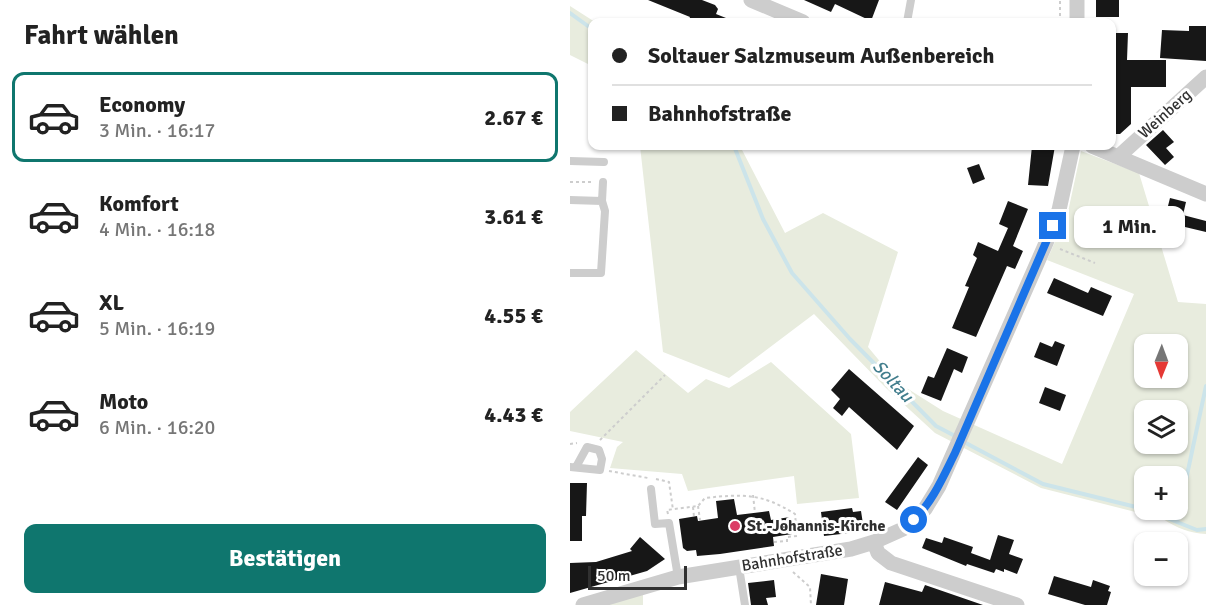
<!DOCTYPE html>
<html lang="de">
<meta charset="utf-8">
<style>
:root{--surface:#fff;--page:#f2f2f2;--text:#222;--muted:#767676;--line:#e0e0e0;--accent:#0f766e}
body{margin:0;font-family:Signika,sans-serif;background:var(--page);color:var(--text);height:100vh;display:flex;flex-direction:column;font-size:22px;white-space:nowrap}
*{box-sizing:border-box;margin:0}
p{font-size:20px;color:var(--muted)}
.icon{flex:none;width:33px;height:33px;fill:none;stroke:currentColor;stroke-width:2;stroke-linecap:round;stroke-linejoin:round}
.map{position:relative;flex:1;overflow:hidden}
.panel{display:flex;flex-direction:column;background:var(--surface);width:570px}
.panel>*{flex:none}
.banner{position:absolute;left:18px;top:18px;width:528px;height:132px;border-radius:12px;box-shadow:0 2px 4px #0004;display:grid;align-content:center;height:132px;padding:0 24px;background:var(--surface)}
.needle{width:39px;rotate:181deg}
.tools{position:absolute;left:564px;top:334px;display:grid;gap:12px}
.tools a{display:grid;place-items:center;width:54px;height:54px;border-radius:12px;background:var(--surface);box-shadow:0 2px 4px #0004;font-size:30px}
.scale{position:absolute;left:18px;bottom:15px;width:99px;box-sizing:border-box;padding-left:6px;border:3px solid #303030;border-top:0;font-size:16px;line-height:21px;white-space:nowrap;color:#303030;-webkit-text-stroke:4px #fff;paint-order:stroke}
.end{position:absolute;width:27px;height:27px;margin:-14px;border:8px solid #1a73e8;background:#fff;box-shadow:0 0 0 3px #fff}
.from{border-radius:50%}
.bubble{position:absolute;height:42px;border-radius:12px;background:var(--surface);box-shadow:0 2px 4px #0004;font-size:20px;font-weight:700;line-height:42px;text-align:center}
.banner b{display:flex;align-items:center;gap:21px;height:57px;font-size:22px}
.banner b+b{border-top:2px solid var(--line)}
.banner i{width:15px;height:15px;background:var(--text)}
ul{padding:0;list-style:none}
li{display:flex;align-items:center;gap:18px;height:90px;margin:0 12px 9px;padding:0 12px;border:3px solid transparent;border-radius:12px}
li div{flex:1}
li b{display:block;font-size:22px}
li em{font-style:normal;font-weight:700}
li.active{border-color:var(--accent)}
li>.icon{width:54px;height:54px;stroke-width:1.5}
h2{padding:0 24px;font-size:27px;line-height:72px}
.cta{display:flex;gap:12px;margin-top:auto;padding:12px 24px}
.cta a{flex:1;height:69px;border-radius:12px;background:var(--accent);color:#fff;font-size:24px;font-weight:700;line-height:69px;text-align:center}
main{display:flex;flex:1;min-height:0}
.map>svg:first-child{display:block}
.green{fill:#e8ecde;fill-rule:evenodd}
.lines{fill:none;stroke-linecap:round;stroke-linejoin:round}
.stream{stroke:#cce4ea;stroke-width:4}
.building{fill:#171717}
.path{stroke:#cdcdcd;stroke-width:2;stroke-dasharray:3 3;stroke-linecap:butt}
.lane{stroke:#cdcdcd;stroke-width:8}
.street{stroke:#cdcdcd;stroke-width:15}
.route{stroke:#1a73e8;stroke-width:8}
.poi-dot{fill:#db3d65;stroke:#fff;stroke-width:2}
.labels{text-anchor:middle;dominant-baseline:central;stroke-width:6;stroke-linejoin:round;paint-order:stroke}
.street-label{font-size:16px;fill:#303030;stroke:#fff}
.poi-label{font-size:16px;font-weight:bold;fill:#303030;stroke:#fff;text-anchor:start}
.water-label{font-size:18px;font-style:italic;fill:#427e8d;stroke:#fff}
</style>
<main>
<section class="panel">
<h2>Fahrt wählen</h2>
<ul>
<li class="active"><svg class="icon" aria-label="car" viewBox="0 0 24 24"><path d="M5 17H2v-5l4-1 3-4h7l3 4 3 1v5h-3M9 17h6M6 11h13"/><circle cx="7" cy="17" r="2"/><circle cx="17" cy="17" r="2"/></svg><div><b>Economy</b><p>3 Min. · 16:17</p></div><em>2.67 €</em></li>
<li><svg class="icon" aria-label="car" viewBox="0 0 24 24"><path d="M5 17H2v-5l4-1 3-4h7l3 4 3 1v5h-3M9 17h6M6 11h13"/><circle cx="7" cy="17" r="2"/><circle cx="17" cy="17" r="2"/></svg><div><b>Komfort</b><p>4 Min. · 16:18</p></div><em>3.61 €</em></li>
<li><svg class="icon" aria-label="car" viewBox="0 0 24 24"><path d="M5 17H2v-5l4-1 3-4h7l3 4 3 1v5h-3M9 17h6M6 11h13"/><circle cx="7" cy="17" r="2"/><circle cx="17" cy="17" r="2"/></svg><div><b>XL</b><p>5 Min. · 16:19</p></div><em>4.55 €</em></li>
<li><svg class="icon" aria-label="car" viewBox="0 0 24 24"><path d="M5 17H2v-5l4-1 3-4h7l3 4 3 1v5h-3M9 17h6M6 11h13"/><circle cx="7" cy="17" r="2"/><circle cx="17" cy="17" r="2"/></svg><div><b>Moto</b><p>6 Min. · 16:20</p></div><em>4.43 €</em></li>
</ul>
<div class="cta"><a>Bestätigen</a></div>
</section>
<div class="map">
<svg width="636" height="605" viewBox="0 0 636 605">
<rect width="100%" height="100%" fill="#fff"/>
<!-- green -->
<path class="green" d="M0,6L25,22H22V66L0,55Z
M70,146H170L215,233L253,213L328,252L298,347L327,382L373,411L492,464L564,294L477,260L498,212L511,151L569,173L608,302L636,304V534C619,533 607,528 593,519L471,488L365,433L316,388L244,314L159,378L93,352ZM574,345H608V378H574ZM574,411H608V444H574ZM574,477H608V510H574Z
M66,350L118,393L136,379L159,388L201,362L281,434L289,498L227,504L224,476L118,491L112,474L40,468L47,447L53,442L0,431V412Z
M73,592V605H32Z"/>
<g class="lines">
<!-- stream -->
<path class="stream" d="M0,13L22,29
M164,146L193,219L222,273L280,339L366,426L385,436
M394,442L473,484L574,509
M577,510L627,530L636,529
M607,522L636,386"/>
</g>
<!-- building -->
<path class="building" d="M78,0H132L145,5L148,9L146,14L166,22H118L120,17Z
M234,0H309L301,21L265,4L261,12Z
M526,0H549V17H526Z
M619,26H636V61L590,58L592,30L619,31Z
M542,33H558L557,60H596V87H561V124L550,134H542Z
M593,130L604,142L596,148L604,157L595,165L576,145Z
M462,146H485L478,186L458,185Z
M409,164L415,179L403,184L397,168Z
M600,198L616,202L613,215L636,221V232L594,222Z
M438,201L458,209L443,246L453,251L445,269L437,266L406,337L382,328L399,287L395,286L407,258L403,255L408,242L428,251L438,228L429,224Z
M484,278L518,293L521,287L542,296L533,316L477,293Z
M485,341L495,345L487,366L464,357L470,342L482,347Z
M377,348L398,357L392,373L384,369L371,401L351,393L358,376L364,378Z
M279,369L344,426L327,450L279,407L272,416L263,408L270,399L261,390Z
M475,387L496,395L490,411L469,403Z
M348,457L358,465L327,510L315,502Z
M0,483H17L16,516H12V541H0Z
M164,499L167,515L199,511L201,520L220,517L222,534L203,537L204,546L150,554L127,556L126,550L117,551L113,548L109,519L127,516L128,521L148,518L146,501Z
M282,508L283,512L291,511L293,524H287L288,532L254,536L251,512Z
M428,535L444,540L439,554L453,559L447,574L434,569V572L426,569L424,573L397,564L396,566L352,548L356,538L372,543L374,537L403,547L401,553L420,560Z
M70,537L95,559L77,571L0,593V563L26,562L62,551L60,549Z
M251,574L278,579L274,605H246Z
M484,576L521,587L523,580L540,586L538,591L541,592L537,605H515L478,594Z
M204,580L206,597L196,598L198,605H181L178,583Z
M315,582L352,592L355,585L413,605H309Z"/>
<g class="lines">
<!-- path -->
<path class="path" d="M490,22V0
M0,182H24
M490,249L525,263
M30,440L95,375
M0,444L7,443
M39,471L78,478
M86,479L99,482L103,510
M183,495L185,513
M128,506L130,520
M123,507L124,517
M98,514L97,510L128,506L135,498C172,494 192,493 225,514L227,536L217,537V545
M204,542L216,541
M223,572L240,587L241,605"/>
<!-- lane -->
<path class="lane" d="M337,22L341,0
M0,161L34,162
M0,200L32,201L35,211L31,273H0
M32,201L33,182
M0,467L30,470L32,459L29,450L17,447L6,467
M81,489L85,524L99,523L108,577
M169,567L175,605"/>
<!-- street -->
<path class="street" d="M181,0L233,22
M507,22V0
M522,146L548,157L636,77
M548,157L636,194
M304,542L308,553L321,563L447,605
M13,605L108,577L281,549L304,542L333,529L355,509L369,486L476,243L489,210L503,146"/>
</g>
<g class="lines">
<!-- route -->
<path class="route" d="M344,520C363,501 373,477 385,453L483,226"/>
</g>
<!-- markers -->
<circle class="poi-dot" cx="165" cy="526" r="6"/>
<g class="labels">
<!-- street labels -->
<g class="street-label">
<text transform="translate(595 114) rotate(-42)">Weinberg</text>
<text transform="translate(222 558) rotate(-9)">Bahnhofstraße</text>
</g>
<!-- poi labels -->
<g class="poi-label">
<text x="177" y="526">St.-Johannis-Kirche</text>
</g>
<!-- water labels -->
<g class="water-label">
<text transform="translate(323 381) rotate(47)">Soltau</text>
</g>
</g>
</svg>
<div class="tools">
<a><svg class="needle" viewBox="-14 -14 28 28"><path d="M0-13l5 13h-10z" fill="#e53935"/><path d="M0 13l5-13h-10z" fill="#767676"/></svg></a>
<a><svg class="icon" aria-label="layers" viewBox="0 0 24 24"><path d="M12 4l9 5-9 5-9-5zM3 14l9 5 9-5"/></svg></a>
<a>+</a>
<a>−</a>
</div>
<div class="scale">50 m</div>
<i class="end from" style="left:344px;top:520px"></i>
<i class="end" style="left:483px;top:226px"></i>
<div class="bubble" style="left:504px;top:206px;width:111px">1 Min.</div>
<div class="banner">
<b><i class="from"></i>Soltauer Salzmuseum Außenbereich</b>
<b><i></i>Bahnhofstraße</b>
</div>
</div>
</main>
